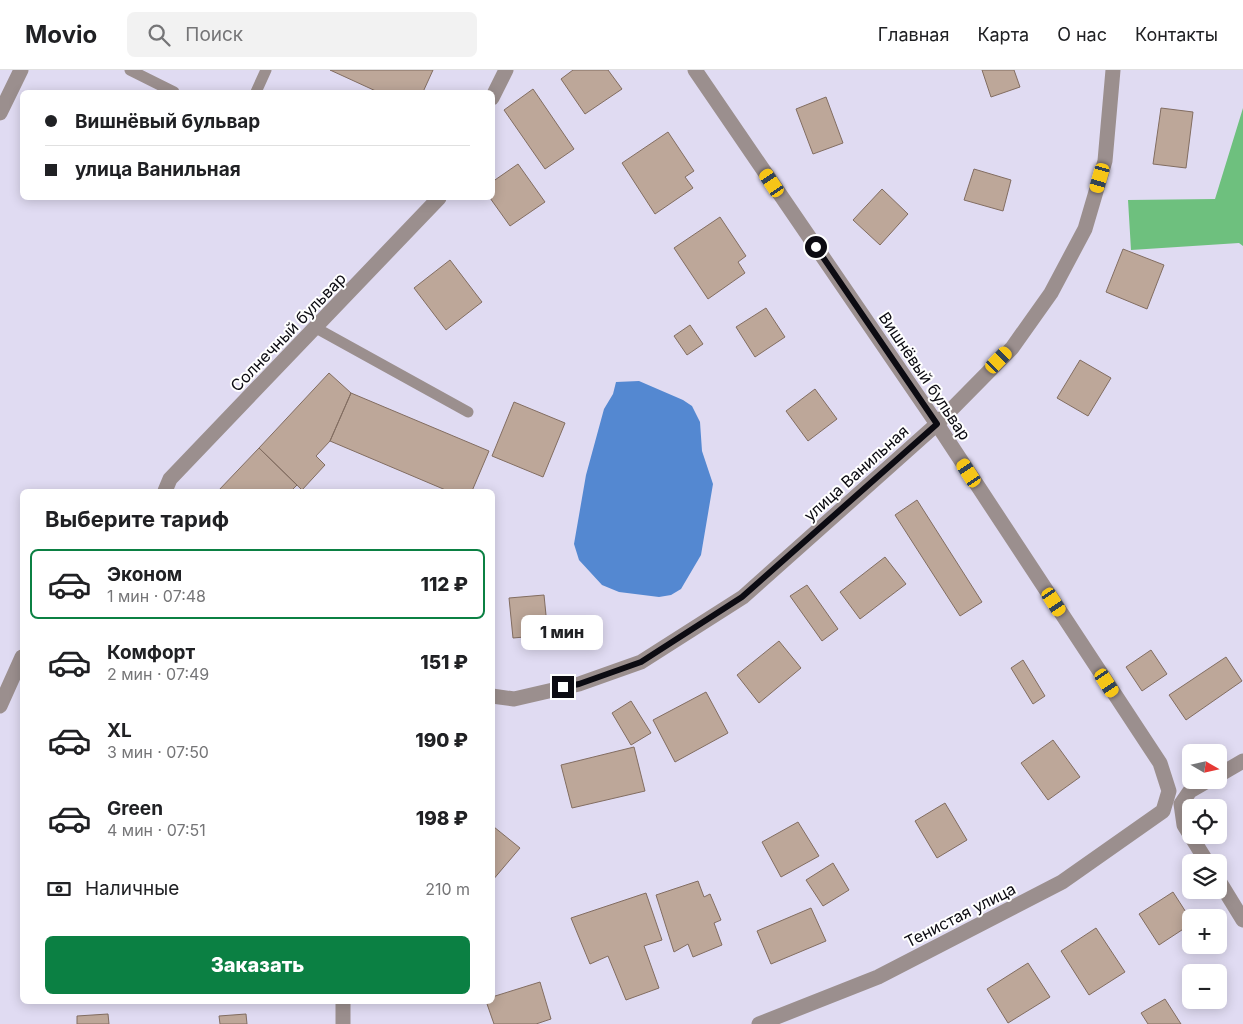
<!DOCTYPE html>
<html lang="ru">
<meta charset="utf-8">
<style>
:root{--surface:#fff;--page:#f2f2f2;--text:#202124;--muted:#757577;--line:#e0e0e0;--accent:#0b8043}
body{margin:0;font-family:Inter,sans-serif;background:var(--page);color:var(--text);height:100vh;display:flex;flex-direction:column;font-size:19px;white-space:nowrap}
*{box-sizing:border-box;margin:0}
p{font-size:16px;color:var(--muted)}
.icon{flex:none;width:28px;height:28px;fill:none;stroke:currentColor;stroke-width:2;stroke-linecap:round;stroke-linejoin:round}
.map{position:relative;flex:1;overflow:hidden}
.panel{position:absolute;left:20px;top:419px;width:475px;height:515px;display:flex;flex-direction:column;background:var(--surface);border-radius:8px;box-shadow:0 2px 12px #0003}
.panel>*{flex:none}
.top-card{position:absolute;left:20px;top:20px;width:475px;height:110px;border-radius:8px;box-shadow:0 2px 12px #0003;display:grid;align-content:center;height:110px;padding:0 25px;background:var(--surface)}
.needle{width:32px;rotate:99deg}
.fabs{position:absolute;left:1182px;top:674px;display:grid;gap:10px}
.fabs a{display:grid;place-items:center;width:45px;height:45px;border-radius:8px;background:var(--surface);box-shadow:0 2px 12px #0003;font-size:25px}
.end{position:absolute;width:22px;height:22px;margin:-11px;border:6px solid #0c0b12;background:#fff;box-shadow:0 0 0 2px #fff}
.from{border-radius:50%}
.bubble{position:absolute;height:35px;border-radius:8px;background:var(--surface);box-shadow:0 2px 12px #0003;font-size:16px;font-weight:800;line-height:35px;text-align:center}
.car{position:absolute;width:15px;height:30px;margin:-15px -8px;border-radius:6px;box-shadow:0 0 4px 1px #0007;background:linear-gradient(#f5c518 24%,#345 0 40%,#f5c518 0 76%,#345 0 86%,#f5c518 0)}
.top-card b{display:flex;align-items:center;gap:18px;height:48px;font-size:19px}
.top-card b+b{border-top:1px solid var(--line)}
.top-card i{width:12px;height:12px;background:var(--text)}
ul{padding:0;list-style:none}
li{display:flex;align-items:center;gap:15px;height:70px;margin:0 10px 8px;padding:0 15px;border:2px solid transparent;border-radius:8px}
li div{flex:1}
li b{display:block;font-size:19px}
li em{font-style:normal;font-weight:800}
li.on{border-color:var(--accent)}
li>.icon{width:45px;height:45px;stroke-width:1.5}
h2{padding:0 25px;font-size:22px;line-height:60px}
.pay{display:flex;align-items:center;gap:12px;height:55px;padding:0 25px;font-size:19px}
.pay p{margin-inline-start:auto}
.cta{display:flex;gap:10px;margin-top:auto;padding:10px 25px}
.cta a{flex:1;height:58px;border-radius:8px;background:var(--accent);color:#fff;font-size:20px;font-weight:800;line-height:58px;text-align:center}
header{display:flex;align-items:center;gap:30px;box-sizing:border-box;height:70px;padding:0 25px;background:var(--surface);border-bottom:1px solid var(--line)}
header strong{font-size:24px}
nav{display:flex;gap:28px;margin-inline-start:auto;font-size:18px}
.search{width:350px;height:45px;background:var(--page);display:flex;align-items:center;gap:12px;box-sizing:border-box;padding:0 18px;border-radius:8px;color:var(--muted);font-size:19px}
.map>svg:first-child{display:block}
.forest{fill:#6ec07e}
.water{fill:#5488d1}
.building{fill:#bda799;stroke:#826d61}
.lines{fill:none;stroke-linecap:round;stroke-linejoin:round}
.lane{stroke:#9b8f8e;stroke-width:11}
.street{stroke:#9b8f8e;stroke-width:15}
.route{stroke:#0c0b12;stroke-width:6}
.labels{text-anchor:middle;dominant-baseline:central;stroke-width:4;stroke-linejoin:round;paint-order:stroke}
.street-label{font-size:16px;fill:#0c0b12;stroke:#fff}
</style>
<header>
<strong>Movio</strong>
<div class="search"><svg class="icon" aria-label="search" viewBox="0 0 24 24"><circle cx="10" cy="10" r="6"/><path d="M15 15l6 6"/></svg>Поиск</div>
<nav><a>Главная</a><a>Карта</a><a>О нас</a><a>Контакты</a></nav>
</header>
<div class="map">
<svg width="1243" height="954" viewBox="0 0 1243 954">
<rect width="100%" height="100%" fill="#e0dbf2"/>
<!-- forest -->
<path class="forest" d="M1243,38V176L1239,173L1131,180L1128,130L1215,129Z"/>
<!-- water -->
<path class="water" d="M639,311L683,330L692,336L700,352L702,381L713,414L701,485L681,519L671,525L659,527L619,522L602,515L579,490L574,474L586,405L604,339L613,324L616,312Z"/>
<!-- building -->
<path class="building" d="M330,0H433L423,22H378Z
M573,0H608L622,19L585,44L561,9Z
M982,0H1014L1020,17L991,27Z
M533,19L574,79L545,99L504,40Z
M826,27L843,73L813,84L796,39Z
M1161,38L1193,42L1186,98L1153,94Z
M668,62L694,101L685,107L693,118L655,144L622,93Z
M518,94L545,132L510,156L490,128H492V112Z
M974,99L1011,110L1003,141L964,130Z
M882,119L908,144L880,175L853,150Z
M720,147L746,186L738,192L745,203L708,229L674,178Z
M1123,179L1164,195L1147,239L1106,222Z
M450,190L482,232L446,260L414,218Z
M766,238L785,267L755,287L736,257Z
M690,255L703,274L687,285L674,266Z
M1080,290L1111,308L1088,346L1057,328Z
M329,303L351,323L330,371L316,386L325,395L302,420L259,378Z
M815,319L837,349L808,371L786,341Z
M351,323L489,381L472,421H448L330,371Z
M514,332L565,353L543,407L492,386Z
M259,378L297,415L291,421H218Z
M917,430L982,532L960,546L895,445Z
M885,487L906,514L860,549L840,522Z
M807,515L838,559L822,571L790,526Z
M544,525L548,565L513,568L509,528Z
M779,571L801,598L759,633L737,605Z
M1151,580L1167,604L1142,621L1126,597Z
M1226,587L1242,611L1186,650L1169,625Z
M1023,590L1045,626L1033,634L1011,598Z
M706,622L728,663L675,692L653,650Z
M631,631L651,663L631,675L612,643Z
M1053,670L1080,707L1048,730L1021,693Z
M634,677L645,721L572,738L561,695Z
M945,733L967,770L937,788L915,751Z
M798,752L819,786L781,807L762,772Z
M494,757L520,778L492,811V759Z
M833,793L849,820L823,836L806,810Z
M698,811L704,827L710,824L721,850L714,853L722,875L693,887L688,874L674,882L656,825Z
M1173,822L1191,850V854L1159,875L1139,844Z
M646,823L662,870L644,876L659,918L626,930L608,886L590,894L571,848Z
M811,838L826,871L771,894L757,861Z
M1096,858L1125,902L1089,925L1061,881Z
M1028,893L1050,927L1008,953L987,919Z
M540,912L551,949L536,954H494L486,931H492V927Z
M1165,929L1181,954H1148L1141,943Z
M108,944L109,954H77V946Z
M246,944L247,954H220L219,946Z"/>
<g class="lines">
<!-- lane -->
<path class="lane" d="M130,0L174,22
M256,22L266,0
M316,258L468,342"/>
<!-- street -->
<path class="street" d="M695,0L937,354L1160,693L1169,721L1163,741L1062,812L878,907L759,954
M492,28L506,0
M0,43L21,0
M165,421L170,409L439,128
M492,626L514,629L579,614L641,592L743,527L937,354L1012,278L1051,223L1085,159L1105,91L1113,0
M0,636L22,587
M1219,705L1243,691
M1207,792L1184,755L1181,734L1190,721L1209,710
M1219,811L1243,850
M343,931V954"/>
</g>
<g class="lines">
<!-- route -->
<path class="route" d="M563,617L579,614L641,592L742,527L937,354L816,177"/>
</g>
<g class="labels">
<!-- street labels -->
<g class="street-label">
<text transform="translate(288 262) rotate(-46)">Солнечный бульвар</text>
<text transform="translate(925 306) rotate(56)">Вишнёвый бульвар</text>
<text transform="translate(856 403) rotate(-42)">улица Ванильная</text>
<text transform="translate(960 845) rotate(-27)">Тенистая улица</text>
</g>
</g>
</svg>
<div class="fabs">
<a><svg class="needle" viewBox="-14 -14 28 28"><path d="M0-13l5 13h-10z" fill="#e53935"/><path d="M0 13l5-13h-10z" fill="#757577"/></svg></a>
<a><svg class="icon" aria-label="locate" viewBox="0 0 24 24"><circle cx="12" cy="12" r="6"/><path d="M12 2v4M12 18v4M2 12h4M18 12h4"/></svg></a>
<a><svg class="icon" aria-label="layers" viewBox="0 0 24 24"><path d="M12 4l9 5-9 5-9-5zM3 14l9 5 9-5"/></svg></a>
<a>+</a>
<a>−</a>
</div>
<i class="end from" style="left:816px;top:177px"></i>
<i class="end" style="left:563px;top:617px"></i>
<div class="bubble" style="left:521px;top:545px;width:82px">1 мин</div>
<i class="car" style="left:1100px;top:108px;rotate:196deg"></i>
<i class="car" style="left:772px;top:113px;rotate:326deg"></i>
<i class="car" style="left:999px;top:290px;rotate:44deg"></i>
<i class="car" style="left:969px;top:403px;rotate:327deg"></i>
<i class="car" style="left:1054px;top:532px;rotate:147deg"></i>
<i class="car" style="left:1107px;top:613px;rotate:147deg"></i>
<div class="top-card">
<b><i class="from"></i>Вишнёвый бульвар</b>
<b><i></i>улица Ванильная</b>
</div>
<section class="panel">
<h2>Выберите тариф</h2>
<ul>
<li class="on"><svg class="icon" aria-label="car" viewBox="0 0 24 24"><path d="M5 17H2v-5l4-1 3-4h7l3 4 3 1v5h-3M9 17h6M6 11h13"/><circle cx="7" cy="17" r="2"/><circle cx="17" cy="17" r="2"/></svg><div><b>Эконом</b><p>1 мин · 07:48</p></div><em>112 ₽</em></li>
<li><svg class="icon" aria-label="car" viewBox="0 0 24 24"><path d="M5 17H2v-5l4-1 3-4h7l3 4 3 1v5h-3M9 17h6M6 11h13"/><circle cx="7" cy="17" r="2"/><circle cx="17" cy="17" r="2"/></svg><div><b>Комфорт</b><p>2 мин · 07:49</p></div><em>151 ₽</em></li>
<li><svg class="icon" aria-label="car" viewBox="0 0 24 24"><path d="M5 17H2v-5l4-1 3-4h7l3 4 3 1v5h-3M9 17h6M6 11h13"/><circle cx="7" cy="17" r="2"/><circle cx="17" cy="17" r="2"/></svg><div><b>XL</b><p>3 мин · 07:50</p></div><em>190 ₽</em></li>
<li><svg class="icon" aria-label="car" viewBox="0 0 24 24"><path d="M5 17H2v-5l4-1 3-4h7l3 4 3 1v5h-3M9 17h6M6 11h13"/><circle cx="7" cy="17" r="2"/><circle cx="17" cy="17" r="2"/></svg><div><b>Green</b><p>4 мин · 07:51</p></div><em>198 ₽</em></li>
</ul>
<div class="pay"><svg class="icon" aria-label="cash" viewBox="0 0 24 24"><path d="M3 7h18v10H3z"/><circle cx="12" cy="12" r="2"/></svg>Наличные<p>210 m</p></div>
<div class="cta"><a>Заказать</a></div>
</section>
</div>
